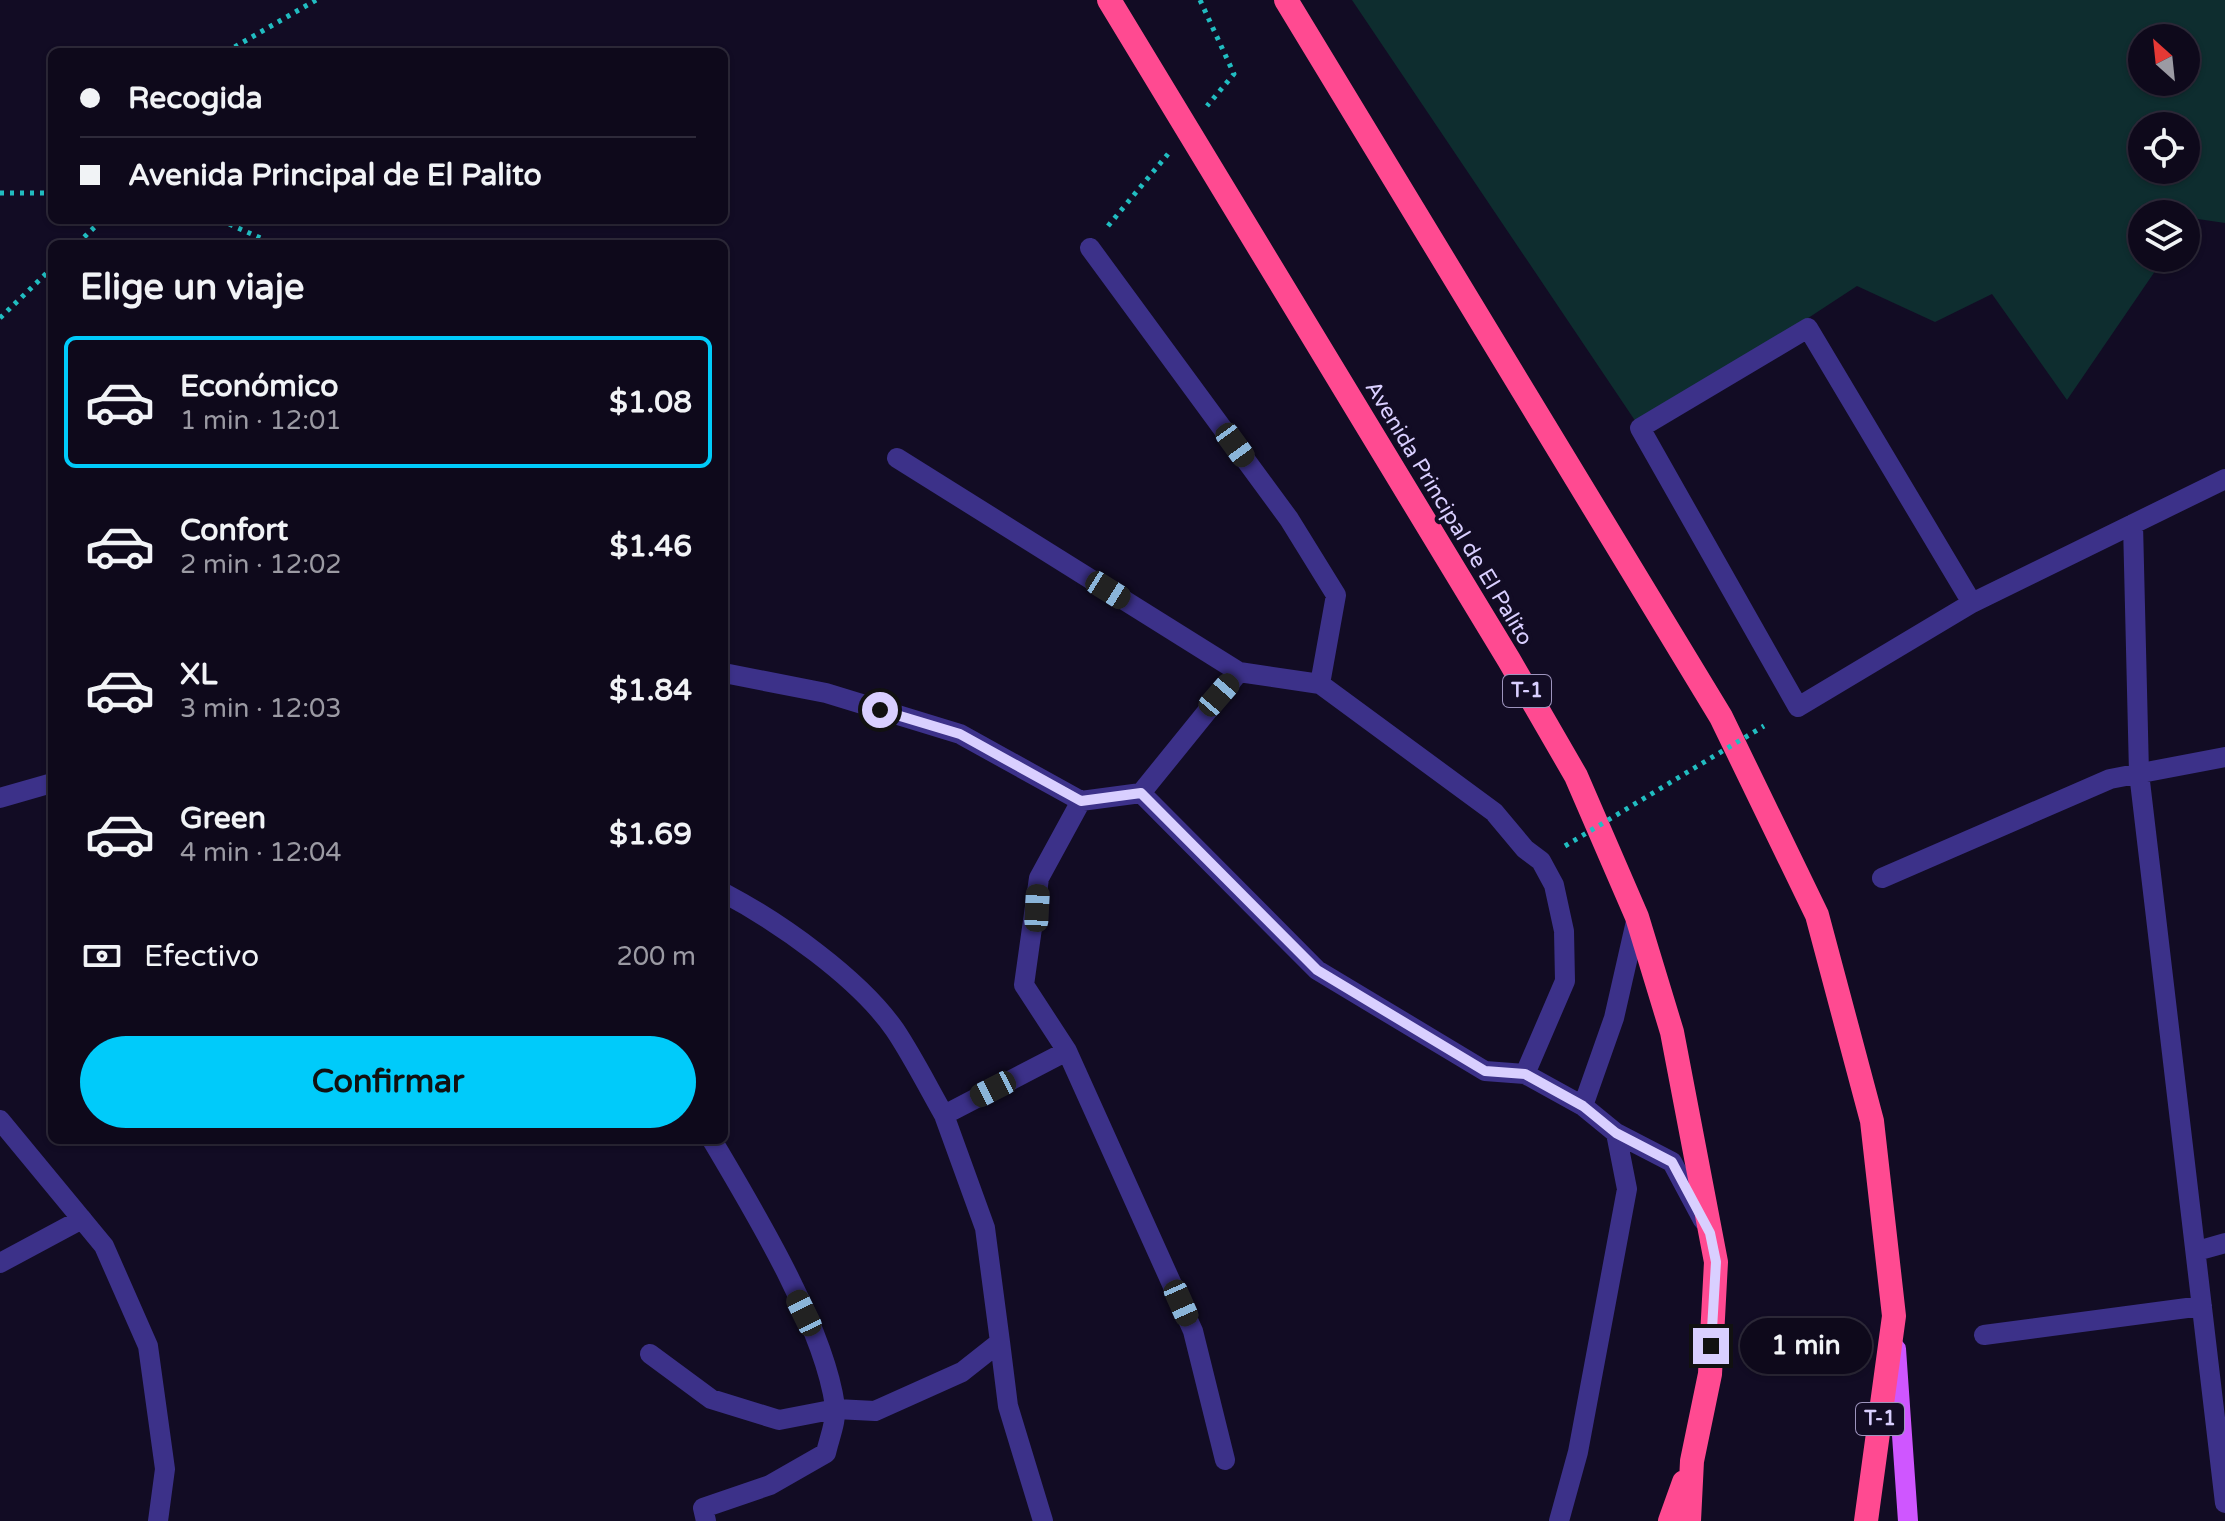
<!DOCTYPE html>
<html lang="es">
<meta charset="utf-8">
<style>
:root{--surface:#0e091b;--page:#1c1728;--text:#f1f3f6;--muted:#9b9aa3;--line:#2e2a3a;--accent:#00cbfa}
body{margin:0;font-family:"Varela Round",sans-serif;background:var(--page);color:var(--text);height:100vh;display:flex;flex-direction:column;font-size:30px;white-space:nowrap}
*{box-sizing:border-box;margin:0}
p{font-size:26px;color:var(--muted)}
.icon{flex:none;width:44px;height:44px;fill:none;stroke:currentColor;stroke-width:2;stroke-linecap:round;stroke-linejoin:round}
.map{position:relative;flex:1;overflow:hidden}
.drawer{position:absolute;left:48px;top:240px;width:680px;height:904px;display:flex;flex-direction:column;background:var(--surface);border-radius:12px;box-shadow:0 2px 6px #0004,0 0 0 2px var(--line)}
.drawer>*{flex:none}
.hud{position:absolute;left:48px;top:48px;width:680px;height:176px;border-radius:12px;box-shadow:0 2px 6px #0004,0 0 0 2px var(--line);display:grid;align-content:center;height:176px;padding:0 32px;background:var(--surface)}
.needle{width:52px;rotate:333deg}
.buttons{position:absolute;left:2128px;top:24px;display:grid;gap:16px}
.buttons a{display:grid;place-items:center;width:72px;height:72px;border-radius:50%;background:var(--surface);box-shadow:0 2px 6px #0004,0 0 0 2px var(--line);font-size:40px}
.end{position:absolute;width:36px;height:36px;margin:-18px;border:10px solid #d9cfff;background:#111;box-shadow:0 0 0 4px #111}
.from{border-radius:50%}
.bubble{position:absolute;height:56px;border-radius:28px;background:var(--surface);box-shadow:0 2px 6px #0004,0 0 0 2px var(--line);font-size:26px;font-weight:700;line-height:56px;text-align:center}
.car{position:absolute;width:24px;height:48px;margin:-24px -12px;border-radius:10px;box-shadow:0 0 6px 2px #0007;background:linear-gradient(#222 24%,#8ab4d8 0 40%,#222 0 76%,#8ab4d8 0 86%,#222 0)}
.hud b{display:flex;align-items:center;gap:28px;height:76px;font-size:30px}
.hud b+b{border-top:2px solid var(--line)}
.hud i{width:20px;height:20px;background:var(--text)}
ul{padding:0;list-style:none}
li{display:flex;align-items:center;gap:24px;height:132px;margin:0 16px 12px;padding:0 16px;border:4px solid transparent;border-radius:12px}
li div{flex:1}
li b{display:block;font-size:30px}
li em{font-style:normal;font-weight:700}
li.current{border-color:var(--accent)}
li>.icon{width:72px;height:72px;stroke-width:1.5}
h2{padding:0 32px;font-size:36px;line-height:96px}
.pay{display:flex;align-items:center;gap:20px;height:88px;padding:0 32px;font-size:30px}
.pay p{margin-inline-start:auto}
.button{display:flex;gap:16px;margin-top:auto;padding:16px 32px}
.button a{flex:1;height:92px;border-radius:48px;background:var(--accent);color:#111;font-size:32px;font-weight:700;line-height:92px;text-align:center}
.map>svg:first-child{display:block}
.green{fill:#0e2d2f;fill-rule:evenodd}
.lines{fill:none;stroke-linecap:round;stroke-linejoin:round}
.path{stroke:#21bdc1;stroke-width:5;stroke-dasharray:4 6;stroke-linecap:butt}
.minor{stroke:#3c3189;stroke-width:20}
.major{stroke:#cf56ff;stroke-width:20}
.highway{stroke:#ff4a91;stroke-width:24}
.path-bridge{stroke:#21bdc1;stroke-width:5;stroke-dasharray:4 6;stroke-linecap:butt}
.route{stroke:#d9cfff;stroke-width:10}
.labels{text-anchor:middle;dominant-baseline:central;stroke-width:8;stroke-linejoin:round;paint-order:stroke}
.shield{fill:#120c24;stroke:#9d94bd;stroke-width:2}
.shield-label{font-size:20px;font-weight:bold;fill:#d9cfff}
.street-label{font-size:22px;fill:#d9cfff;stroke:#120c24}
</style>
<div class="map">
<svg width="2225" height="1521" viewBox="0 0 2225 1521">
<rect width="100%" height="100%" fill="#120c24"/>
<!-- green -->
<path class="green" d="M1352,0H2225V223L2191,218L2186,226V214H2142V258H2164L2067,400L1992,294L1935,322L1857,286L1640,428ZM2142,38H2186V82H2142ZM2142,126H2186V170H2142Z"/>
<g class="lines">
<!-- path -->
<path class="path" d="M1200,0L1234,74L1207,106
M226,52L316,0
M0,193H52
M220,220L274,244
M1108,226L1168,154
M77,244L102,220
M0,318L52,268"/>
<!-- minor -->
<path class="minor" d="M1090,248L1289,519L1336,595L1320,684
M897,458L1239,672
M2133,524L2139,773L2225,1503
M1972,603L1808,328L1640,428L1798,707L1972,603L2225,479
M724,673L826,693L960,734L1081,801L1141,793L1317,970L1485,1071L1525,1074L1583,1106L1616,1133L1627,1189L1578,1452L1559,1521
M1141,793L1239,672L1320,684L1494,812L1525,849L1541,861L1554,885L1564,931L1565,981L1525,1074
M0,798L52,783
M1081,801L1039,878L1024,985L1067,1051L1193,1331L1225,1460
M1882,878L2110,779L2225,757
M724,893C779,922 859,978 895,1030C913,1057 928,1087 944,1115
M1583,1106L1614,1018L1637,917
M0,1120L104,1246L148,1346L165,1469L158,1521
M1616,1133L1672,1162L1703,1220
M2197,1251L2225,1243
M0,1263L82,1219
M1984,1335L2202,1306
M1000,1342L1008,1406L1043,1521
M650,1354L711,1399L779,1420L836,1409L875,1411L962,1372L1000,1342L985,1228L944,1115L1067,1051
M706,1521L703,1508L770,1485L826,1453C829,1439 837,1420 835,1406C824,1326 754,1211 712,1140"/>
<!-- major -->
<path class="major" d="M1896,1349L1908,1521"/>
<!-- highway -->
<path class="highway" d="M1109,0L1509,660L1576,776L1637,917L1672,1032L1716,1262L1710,1374L1692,1461L1689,1521
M1286,0L1721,717L1817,915L1872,1121L1894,1316L1866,1521
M1670,1521L1684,1482"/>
<!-- path-bridge -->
<path class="path-bridge" d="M1565,846L1764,726"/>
</g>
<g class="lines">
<!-- route -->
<path class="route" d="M880,710L960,734L1081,801L1141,793L1317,970L1485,1071L1525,1074L1583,1106L1616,1133L1672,1162L1710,1233L1716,1262L1711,1346"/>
</g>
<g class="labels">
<!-- shield labels -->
<g class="shield">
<rect x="1503" y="675" width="48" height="32" rx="6"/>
<rect x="1856" y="1403" width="48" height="32" rx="6"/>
</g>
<g class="shield-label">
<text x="1527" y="691">T-1</text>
<text x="1880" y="1419">T-1</text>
</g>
<!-- street labels -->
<g class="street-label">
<text transform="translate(1449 513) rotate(59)">Avenida Principal de El Palito</text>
</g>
</g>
</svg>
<div class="buttons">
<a><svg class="needle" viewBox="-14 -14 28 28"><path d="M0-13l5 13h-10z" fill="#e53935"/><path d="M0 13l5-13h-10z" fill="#9b9aa3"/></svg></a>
<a><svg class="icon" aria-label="locate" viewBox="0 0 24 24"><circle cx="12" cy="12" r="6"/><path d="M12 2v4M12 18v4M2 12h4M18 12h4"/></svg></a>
<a><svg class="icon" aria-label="layers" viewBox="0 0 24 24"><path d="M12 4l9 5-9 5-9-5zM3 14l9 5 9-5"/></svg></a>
</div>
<i class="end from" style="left:880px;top:710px"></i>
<i class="end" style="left:1711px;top:1346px"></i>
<div class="bubble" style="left:1740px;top:1318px;width:132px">1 min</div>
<i class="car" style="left:1235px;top:445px;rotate:144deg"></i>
<i class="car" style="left:1108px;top:590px;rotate:122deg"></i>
<i class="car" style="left:1219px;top:695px;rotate:41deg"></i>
<i class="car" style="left:1037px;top:908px;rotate:3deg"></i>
<i class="car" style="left:993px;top:1089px;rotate:243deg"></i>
<i class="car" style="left:1181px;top:1303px;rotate:156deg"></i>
<i class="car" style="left:804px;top:1313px;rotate:334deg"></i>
<div class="hud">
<b><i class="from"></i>Recogida</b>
<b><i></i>Avenida Principal de El Palito</b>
</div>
<section class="drawer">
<h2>Elige un viaje</h2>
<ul>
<li class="current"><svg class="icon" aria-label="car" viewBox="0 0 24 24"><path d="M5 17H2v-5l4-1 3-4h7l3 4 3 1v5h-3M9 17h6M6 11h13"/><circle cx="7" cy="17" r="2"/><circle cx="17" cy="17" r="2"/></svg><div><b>Económico</b><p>1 min · 12:01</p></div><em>$1.08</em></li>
<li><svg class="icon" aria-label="car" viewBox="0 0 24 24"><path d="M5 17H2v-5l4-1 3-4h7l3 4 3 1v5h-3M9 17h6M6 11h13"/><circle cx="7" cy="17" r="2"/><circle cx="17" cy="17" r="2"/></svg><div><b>Confort</b><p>2 min · 12:02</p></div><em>$1.46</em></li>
<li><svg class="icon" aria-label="car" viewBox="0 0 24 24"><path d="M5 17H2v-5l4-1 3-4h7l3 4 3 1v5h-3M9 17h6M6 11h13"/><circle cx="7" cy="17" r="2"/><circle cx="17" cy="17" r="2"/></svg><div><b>XL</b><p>3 min · 12:03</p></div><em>$1.84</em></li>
<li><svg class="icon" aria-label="car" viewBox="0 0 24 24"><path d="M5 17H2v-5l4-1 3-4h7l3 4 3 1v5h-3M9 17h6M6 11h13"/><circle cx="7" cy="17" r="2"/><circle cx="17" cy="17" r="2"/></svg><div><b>Green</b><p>4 min · 12:04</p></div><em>$1.69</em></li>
</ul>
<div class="pay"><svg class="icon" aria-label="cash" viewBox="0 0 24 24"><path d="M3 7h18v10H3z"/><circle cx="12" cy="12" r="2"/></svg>Efectivo<p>200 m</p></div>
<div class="button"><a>Confirmar</a></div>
</section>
</div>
